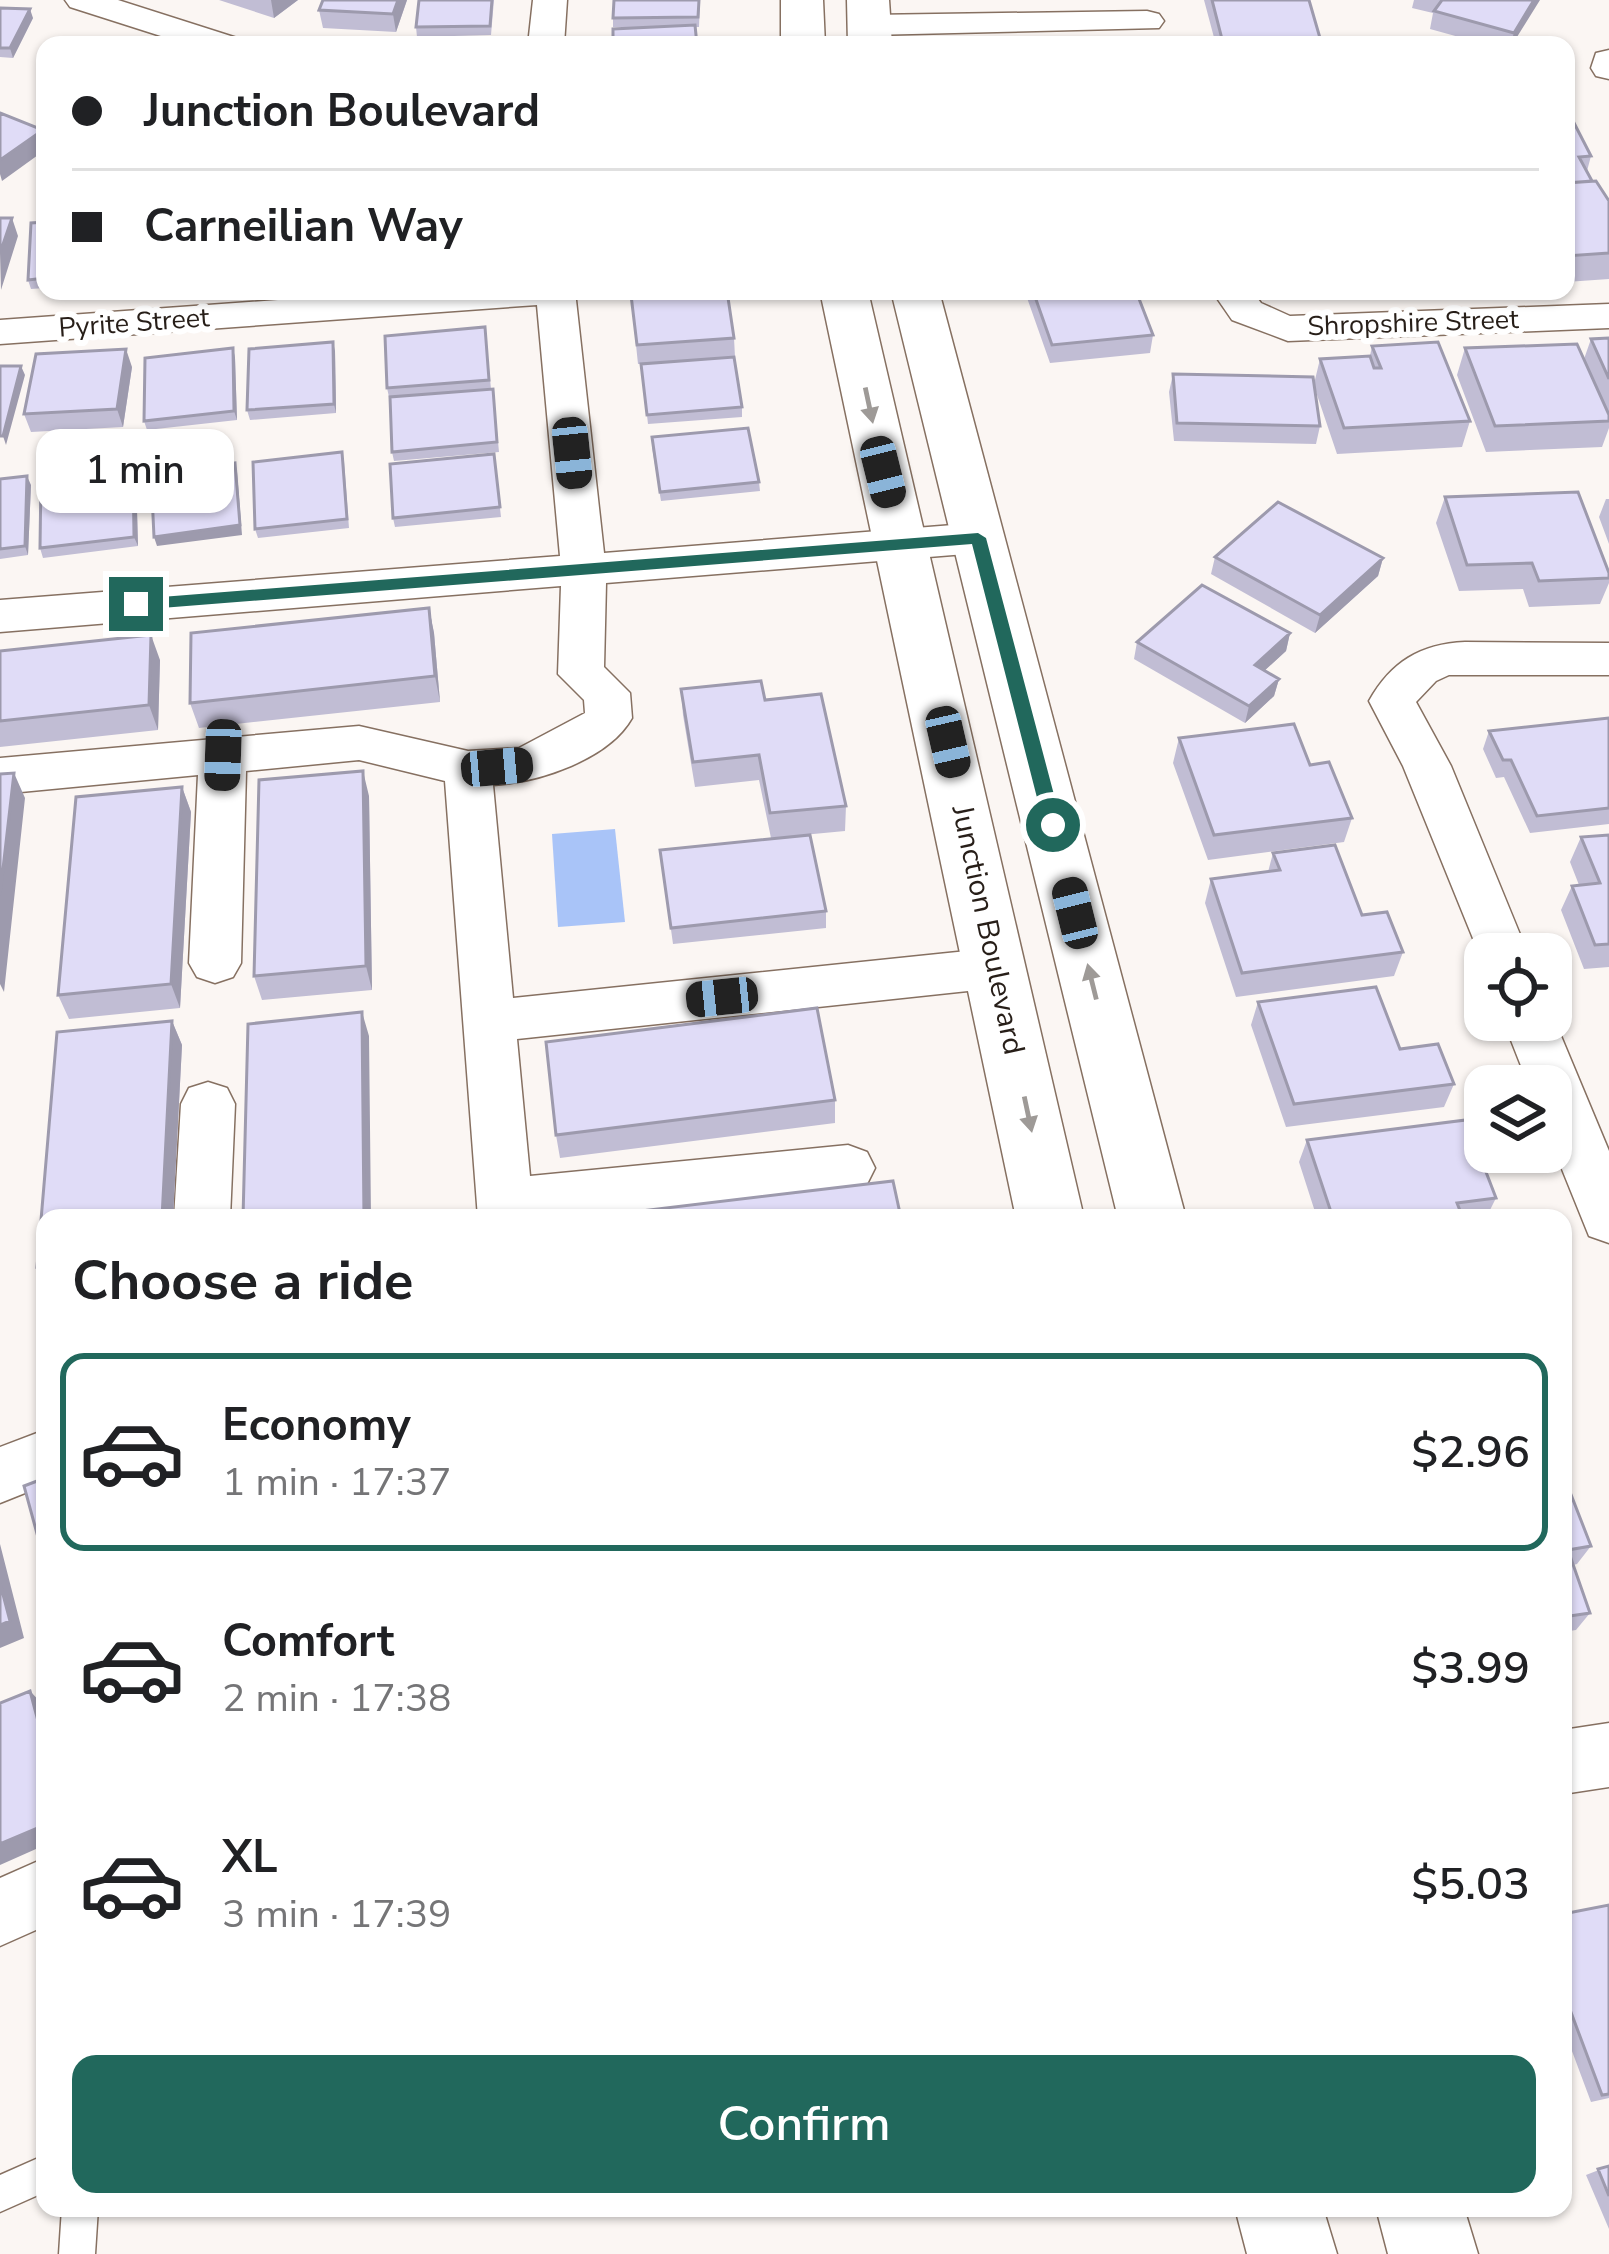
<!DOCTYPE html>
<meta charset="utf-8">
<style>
:root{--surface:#fff;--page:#f2f2f2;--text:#202124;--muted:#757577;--line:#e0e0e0;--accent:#21685c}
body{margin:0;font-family:"Nunito Sans",sans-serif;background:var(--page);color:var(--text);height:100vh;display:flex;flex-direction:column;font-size:45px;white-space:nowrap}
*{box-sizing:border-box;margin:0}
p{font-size:39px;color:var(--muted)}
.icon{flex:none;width:66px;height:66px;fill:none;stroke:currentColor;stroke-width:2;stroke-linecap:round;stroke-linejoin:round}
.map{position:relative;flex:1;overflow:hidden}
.sheet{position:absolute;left:36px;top:1209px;width:1536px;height:1008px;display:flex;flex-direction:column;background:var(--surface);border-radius:24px;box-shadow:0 3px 9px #0004}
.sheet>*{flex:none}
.guide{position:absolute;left:36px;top:36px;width:1539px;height:264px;border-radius:24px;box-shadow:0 3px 9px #0004;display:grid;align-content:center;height:264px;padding:0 36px;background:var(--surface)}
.fabs{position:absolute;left:1464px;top:933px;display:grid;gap:24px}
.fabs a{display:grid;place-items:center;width:108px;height:108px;border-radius:24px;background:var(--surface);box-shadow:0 3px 9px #0004;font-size:60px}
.end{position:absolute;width:54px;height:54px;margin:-27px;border:15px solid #21685c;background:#fff;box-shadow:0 0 0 6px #fff}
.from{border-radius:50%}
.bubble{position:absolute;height:84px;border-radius:24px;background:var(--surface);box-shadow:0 3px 9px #0004;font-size:39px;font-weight:600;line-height:84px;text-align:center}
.car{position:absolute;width:36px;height:72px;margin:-36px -18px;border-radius:15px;box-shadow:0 0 9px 3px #0007;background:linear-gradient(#222 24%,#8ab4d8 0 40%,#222 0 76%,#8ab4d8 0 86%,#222 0)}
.guide b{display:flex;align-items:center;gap:42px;height:114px;font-size:45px}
.guide b+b{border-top:3px solid var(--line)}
.guide i{width:30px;height:30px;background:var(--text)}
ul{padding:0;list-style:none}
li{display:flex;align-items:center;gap:36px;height:198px;margin:0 24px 18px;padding:0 12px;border:6px solid transparent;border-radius:24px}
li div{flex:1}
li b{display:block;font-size:45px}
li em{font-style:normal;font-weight:600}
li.selected{border-color:var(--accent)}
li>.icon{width:108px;height:108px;stroke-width:1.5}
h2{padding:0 36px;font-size:54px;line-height:144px}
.cta{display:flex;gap:24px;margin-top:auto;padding:24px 36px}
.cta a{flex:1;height:138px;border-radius:24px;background:var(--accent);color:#fff;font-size:48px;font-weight:600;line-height:138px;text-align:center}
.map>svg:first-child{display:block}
.water{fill:#a9c4f8}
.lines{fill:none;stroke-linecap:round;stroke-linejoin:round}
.service-casing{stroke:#867061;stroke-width:3}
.minor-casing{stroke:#867061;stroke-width:3}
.secondary-casing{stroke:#867061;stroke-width:3}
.service{fill:#fff;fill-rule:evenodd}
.minor{fill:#fff;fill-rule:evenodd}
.secondary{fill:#fff;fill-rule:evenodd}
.wall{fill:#c1bdd4}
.shaded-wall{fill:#9d9aad}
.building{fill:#e0dcf7;stroke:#9d9aad;stroke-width:3}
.oneway{fill:#9e9a97}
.route{fill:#21685c}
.labels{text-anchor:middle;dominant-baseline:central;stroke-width:12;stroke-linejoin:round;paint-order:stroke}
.far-street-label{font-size:27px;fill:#271e18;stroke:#fff}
.street-label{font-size:30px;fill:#271e18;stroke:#fff}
</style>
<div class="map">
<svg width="1609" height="2254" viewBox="0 0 1609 2254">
<rect width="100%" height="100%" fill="#fbf6f3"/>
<!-- water -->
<path class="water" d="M615,829L625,922L558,927L552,834Z"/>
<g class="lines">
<defs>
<path id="service" d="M45,2155V2192L0,2212V2175Z
M62,2208H98L95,2254H59Z"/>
<path id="minor" d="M65,0H118L237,38L243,45H189L70,7Z
M533,0H567L564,45H528Z
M1147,11L1159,14L1164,21L1159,28L870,35L858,32L853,25L858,18L870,15Z
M1609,50V79L1596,76L1591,68L1596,53Z
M401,291H575L604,553L978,523L993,528L1000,538L993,548L978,553L606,583L604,667L630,693L632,718C609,759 540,782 493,785L513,998L996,948L1014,954L1022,968L1014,982L996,988L517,1039L530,1176L848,1145L867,1152L875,1168L867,1184L848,1191L579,1218H478L445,781L359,760L246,771L241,963L233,977L215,983L197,977L189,963L198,775L0,794V758L359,726L468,751L519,748L585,713L584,700L558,674L561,586L0,632V600L560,556L537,305L0,344V320Z
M1212,291H1252L1261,303L1290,316L1609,304V328L1288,341L1232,320Z
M1465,642L1609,643V675H1449L1436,681L1416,702L1451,766L1528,954H1485V968L1403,766L1369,701C1391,662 1420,644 1465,642Z
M1551,1012L1609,1151V1243L1589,1236L1551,1142V1086H1529L1503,1020H1551Z
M208,1082L227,1088L235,1104L230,1218H174L181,1104L189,1088Z
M45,1430V1485L0,1503V1447Z
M1609,1723V1787L1563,1794V1730Z
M45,1858V1926L0,1946V1878Z"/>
<path id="secondary" d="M781,0H823L825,45H781Z
M847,0H889L892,45H848Z
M820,291H868L1084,1218H1016Z
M891,291H939L1186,1218H1118Z
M1235,2208H1323L1337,2254H1247Z
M1376,2208H1464L1478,2254H1388Z"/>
</defs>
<!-- service casing -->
<use href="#service" class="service-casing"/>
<!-- minor casing -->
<use href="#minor" class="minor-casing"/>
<!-- secondary casing -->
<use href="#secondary" class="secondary-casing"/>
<!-- service -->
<use href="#service" class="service"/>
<!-- minor -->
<use href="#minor" class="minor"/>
<!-- secondary -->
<use href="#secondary" class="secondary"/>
</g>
<!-- wall -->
<path class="wall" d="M219,0H298L274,18Z
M407,0L396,32L323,28L319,10Z
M419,0H494L491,35L417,37L416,27Z
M700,0L699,27H613V18Z
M1204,0H1309L1320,38L1319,45H1216Z
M1414,0H1534L1512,45H1488L1430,29L1433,13L1412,8Z
M0,8L33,18L13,58L0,57Z
M1566,117L1591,156L1587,171L1592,181L1609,201V279L1566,282Z
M45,222V288L31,289L28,280Z
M629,291H727L734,338L735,357L638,364L631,297Z
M1027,291H1136L1153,335L1150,353L1050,363L1026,295Z
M485,327L491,389L389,397L387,388Z
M1609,338V428L1602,447L1486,452L1457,375L1465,348L1584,359L1591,339Z
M1372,346L1470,421L1462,447L1337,454L1314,386L1320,426L1316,444L1174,441L1169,392L1173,374L1314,384L1320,359L1370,356Z
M233,348L235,358L237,420L147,430L144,421Z
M335,351L336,413L250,420L247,410Z
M641,364L742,407V417L648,424Z
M132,367L123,427L31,432L24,414Z
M493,389L499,452L394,461L392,452Z
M652,447L759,482L760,491L661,501Z
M494,454L501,517L395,527L393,518Z
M344,461L349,528L258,538L255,529Z
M133,465L136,474L138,546L43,558L40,548Z
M0,479L31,485L28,555L0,559Z
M1445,497L1609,573V583L1600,604L1529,607L1523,589L1459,591L1436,523Z
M1606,499H1609V544L1599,517Z
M1215,557L1383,558L1378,576L1315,633L1211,574Z
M429,608L434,633L440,702L199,728L190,703Z
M1290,633L1286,651L1264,671L1279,679L1274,696L1245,723L1134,659L1137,642Z
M0,651L160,660L158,730L0,747Z
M681,689L846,806L845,831L771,838L759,780L695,787L683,715Z
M1609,718V824L1530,833L1504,777L1496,778L1483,749L1489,731Z
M1179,738L1310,765L1352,818L1344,842L1208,860L1173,763Z
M182,787L191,812L180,1008L69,1019L58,995Z
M369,796L372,990L262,1000L254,976Z
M1609,835V967L1584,969L1561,910L1572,886L1579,885L1570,862L1581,837Z
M660,850L826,911V928L673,944Z
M1273,853L1362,915L1403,952L1394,976L1236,997L1205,903L1211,879L1268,872Z
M1258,1002L1400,1049L1454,1084L1444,1107L1286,1127L1251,1025Z
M172,1021L182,1045L173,1218H45V1281L37,1267L57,1032Z
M835,1100V1123L560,1158L556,1135Z
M1307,1140L1496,1198L1486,1218H1317L1299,1162Z
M1563,1474L1591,1546L1577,1564L1573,1565L1590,1613L1576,1630L1563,1632Z
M1609,1905V2098L1591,2102L1563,2027V1914Z
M1609,2166V2229L1586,2175Z"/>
<!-- shaded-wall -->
<path class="shaded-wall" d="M271,0H298L274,18Z
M398,0H407L396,32L393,14Z
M1534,0H1540L1512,45H1510L1514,33Z
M30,9L33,18L13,58L10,48Z
M43,130L45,150L2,181L0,174V160Z
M12,218L18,236L1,290L0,253Z
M333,342L335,351L336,413L334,404Z
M233,348L235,358L237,420L234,411Z
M126,349L132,367L123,427L117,409Z
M21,366L25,375L6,445L3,436Z
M235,463L237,472L242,535L157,546L154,537Z
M133,465L136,474L138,546L134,537Z
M27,476L31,485L28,555L25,546Z
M1383,558L1378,576L1315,633L1320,615Z
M429,608L434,633L440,702L435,676Z
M1290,633L1286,651L1251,683L1255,665Z
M151,635L160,660L158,730L149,705Z
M1279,679L1274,696L1245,723L1249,706Z
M363,771L369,796L372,990L366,966Z
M14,773L25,798L4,992L0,984V895Z
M182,787L191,812L180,1008L171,984Z
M362,1012L369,1036L371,1218H364Z
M172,1021L182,1045L173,1218H162Z
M0,1544L24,1638L0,1648Z
M30,1691L45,1707V1747Z
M45,1825V1845L0,1865V1844Z"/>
<!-- building -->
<path class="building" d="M323,0H398L393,14L319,10Z
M419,0H492L490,26L416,27Z
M614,0H699L698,17L613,18Z
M1212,0H1309L1320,38L1222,39Z
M1442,0H1534L1514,33L1434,11Z
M0,8L30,9L10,48H0Z
M695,25L697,45H613V29Z
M0,113L43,130L0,160Z
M1566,117H1571L1591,156L1579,157L1592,181L1566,183Z
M1596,181L1609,201V253L1566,256V183Z
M0,218H12L0,253Z
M45,222V278L28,280L31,223Z
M682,291H727L734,338L637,345L631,295Z
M1033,291H1136L1153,335L1052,345Z
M485,327L489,380L387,388L385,336Z
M1609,338V379L1591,339Z
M333,342L334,404L247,410L249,349Z
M1438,342L1470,421L1344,428L1320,359L1370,356L1374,368H1381L1372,346Z
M1577,344L1609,415V421L1495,426L1465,348Z
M233,348L234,411L144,421L145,358Z
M126,349L117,409L24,414L36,354Z
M734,357L742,407L647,415L641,364Z
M0,366H21L3,436H0Z
M1173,374L1313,377L1320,426L1177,423Z
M493,389L497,442L392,452L390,397Z
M748,428L759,482L660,492L652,437Z
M342,452L347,519L255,529L253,462Z
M494,454L500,507L393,518L390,464Z
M235,463L240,525L154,537L151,473Z
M133,465L134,537L40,548L41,476Z
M27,476L25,546L0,549V479Z
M1578,492L1609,573V578L1539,581L1532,563L1467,565L1445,497Z
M1278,502L1383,558L1320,615L1215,557Z
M1202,585L1290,633L1255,665L1279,679L1249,706L1137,642Z
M429,608L435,676L190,703L191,633Z
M151,635L149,705L0,721V651Z
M761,681L765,700L821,694L846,806L770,813L759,755L693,762L681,689Z
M1609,718V808L1537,816L1511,760H1503L1489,731Z
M1294,724L1310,765L1329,762L1352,818L1214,835L1179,738Z
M363,771L366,966L254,976L259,780Z
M14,773L0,895V774Z
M182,787L171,984L58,995L76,797Z
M810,835L826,911L671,928L660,850Z
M1609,835V944L1595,945L1572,886L1600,883L1581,837Z
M1335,845L1362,915L1387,912L1403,952L1242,973L1211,879L1280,870L1273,853Z
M1376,987L1400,1049L1438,1044L1454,1084L1294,1104L1258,1002Z
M817,1008L835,1100L556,1135L546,1042Z
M362,1012L364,1218H243L248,1024Z
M172,1021L162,1218H45V1266L37,1267L57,1032Z
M1466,1120L1496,1198L1457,1203L1463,1218H1333L1307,1140Z
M893,1181L901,1218H607V1215Z
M1563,1474L1591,1546L1568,1550L1590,1613L1563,1617Z
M45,1478V1563L24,1486Z
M0,1583L10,1621L0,1625Z
M30,1691L45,1747V1825L0,1844V1703Z
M1609,1905V2094L1602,2095L1563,1991V1914Z
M1609,2166V2196L1598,2169Z"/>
<!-- one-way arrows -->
<defs><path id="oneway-solid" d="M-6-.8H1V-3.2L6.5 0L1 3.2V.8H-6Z" transform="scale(3)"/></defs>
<g class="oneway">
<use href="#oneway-solid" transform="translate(869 405) rotate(78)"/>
<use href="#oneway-solid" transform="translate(1092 982) rotate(-104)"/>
<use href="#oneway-solid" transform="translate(1028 1114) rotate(78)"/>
</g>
<!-- route -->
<path class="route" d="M978,533L986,538L1062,825L1053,832L1044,825L972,544L136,610L127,604L136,599Z"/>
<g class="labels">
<!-- far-street labels -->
<g class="far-street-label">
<text transform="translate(134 323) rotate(-4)">Pyrite Street</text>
<text transform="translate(1413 323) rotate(-2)">Shropshire Street</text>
</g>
<!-- street labels -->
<g class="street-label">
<text transform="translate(988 930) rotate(78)">Junction Boulevard</text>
</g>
</g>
</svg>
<div class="fabs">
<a><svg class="icon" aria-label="locate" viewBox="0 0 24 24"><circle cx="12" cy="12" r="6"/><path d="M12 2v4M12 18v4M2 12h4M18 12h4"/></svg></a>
<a><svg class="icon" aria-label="layers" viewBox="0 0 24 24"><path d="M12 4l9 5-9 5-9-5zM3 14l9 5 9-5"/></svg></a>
</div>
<i class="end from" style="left:1053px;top:825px"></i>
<i class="end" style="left:136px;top:604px"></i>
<div class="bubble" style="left:36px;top:429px;width:198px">1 min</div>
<i class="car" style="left:572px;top:453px;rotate:174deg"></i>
<i class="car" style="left:883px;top:472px;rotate:166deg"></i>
<i class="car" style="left:948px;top:742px;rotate:167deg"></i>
<i class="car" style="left:223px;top:755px;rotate:182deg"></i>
<i class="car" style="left:497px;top:767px;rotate:85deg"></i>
<i class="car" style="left:1075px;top:913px;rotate:346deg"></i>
<i class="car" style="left:722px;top:997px;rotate:264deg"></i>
<div class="guide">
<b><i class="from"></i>Junction Boulevard</b>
<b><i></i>Carneilian Way</b>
</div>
<section class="sheet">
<h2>Choose a ride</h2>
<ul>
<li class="selected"><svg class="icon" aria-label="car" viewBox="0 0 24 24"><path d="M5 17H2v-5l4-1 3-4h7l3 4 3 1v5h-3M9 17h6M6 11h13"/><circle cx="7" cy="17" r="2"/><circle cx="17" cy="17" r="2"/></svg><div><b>Economy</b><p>1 min · 17:37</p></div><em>$2.96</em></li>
<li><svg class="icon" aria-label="car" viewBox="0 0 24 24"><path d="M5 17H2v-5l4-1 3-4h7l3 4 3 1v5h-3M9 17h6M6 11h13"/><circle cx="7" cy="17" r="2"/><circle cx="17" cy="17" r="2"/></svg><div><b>Comfort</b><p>2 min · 17:38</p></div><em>$3.99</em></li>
<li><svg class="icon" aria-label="car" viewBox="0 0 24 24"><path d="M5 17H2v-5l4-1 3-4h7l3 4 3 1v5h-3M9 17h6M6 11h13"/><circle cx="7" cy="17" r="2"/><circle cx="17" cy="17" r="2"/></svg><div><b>XL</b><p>3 min · 17:39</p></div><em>$5.03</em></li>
</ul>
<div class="cta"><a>Confirm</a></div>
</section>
</div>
